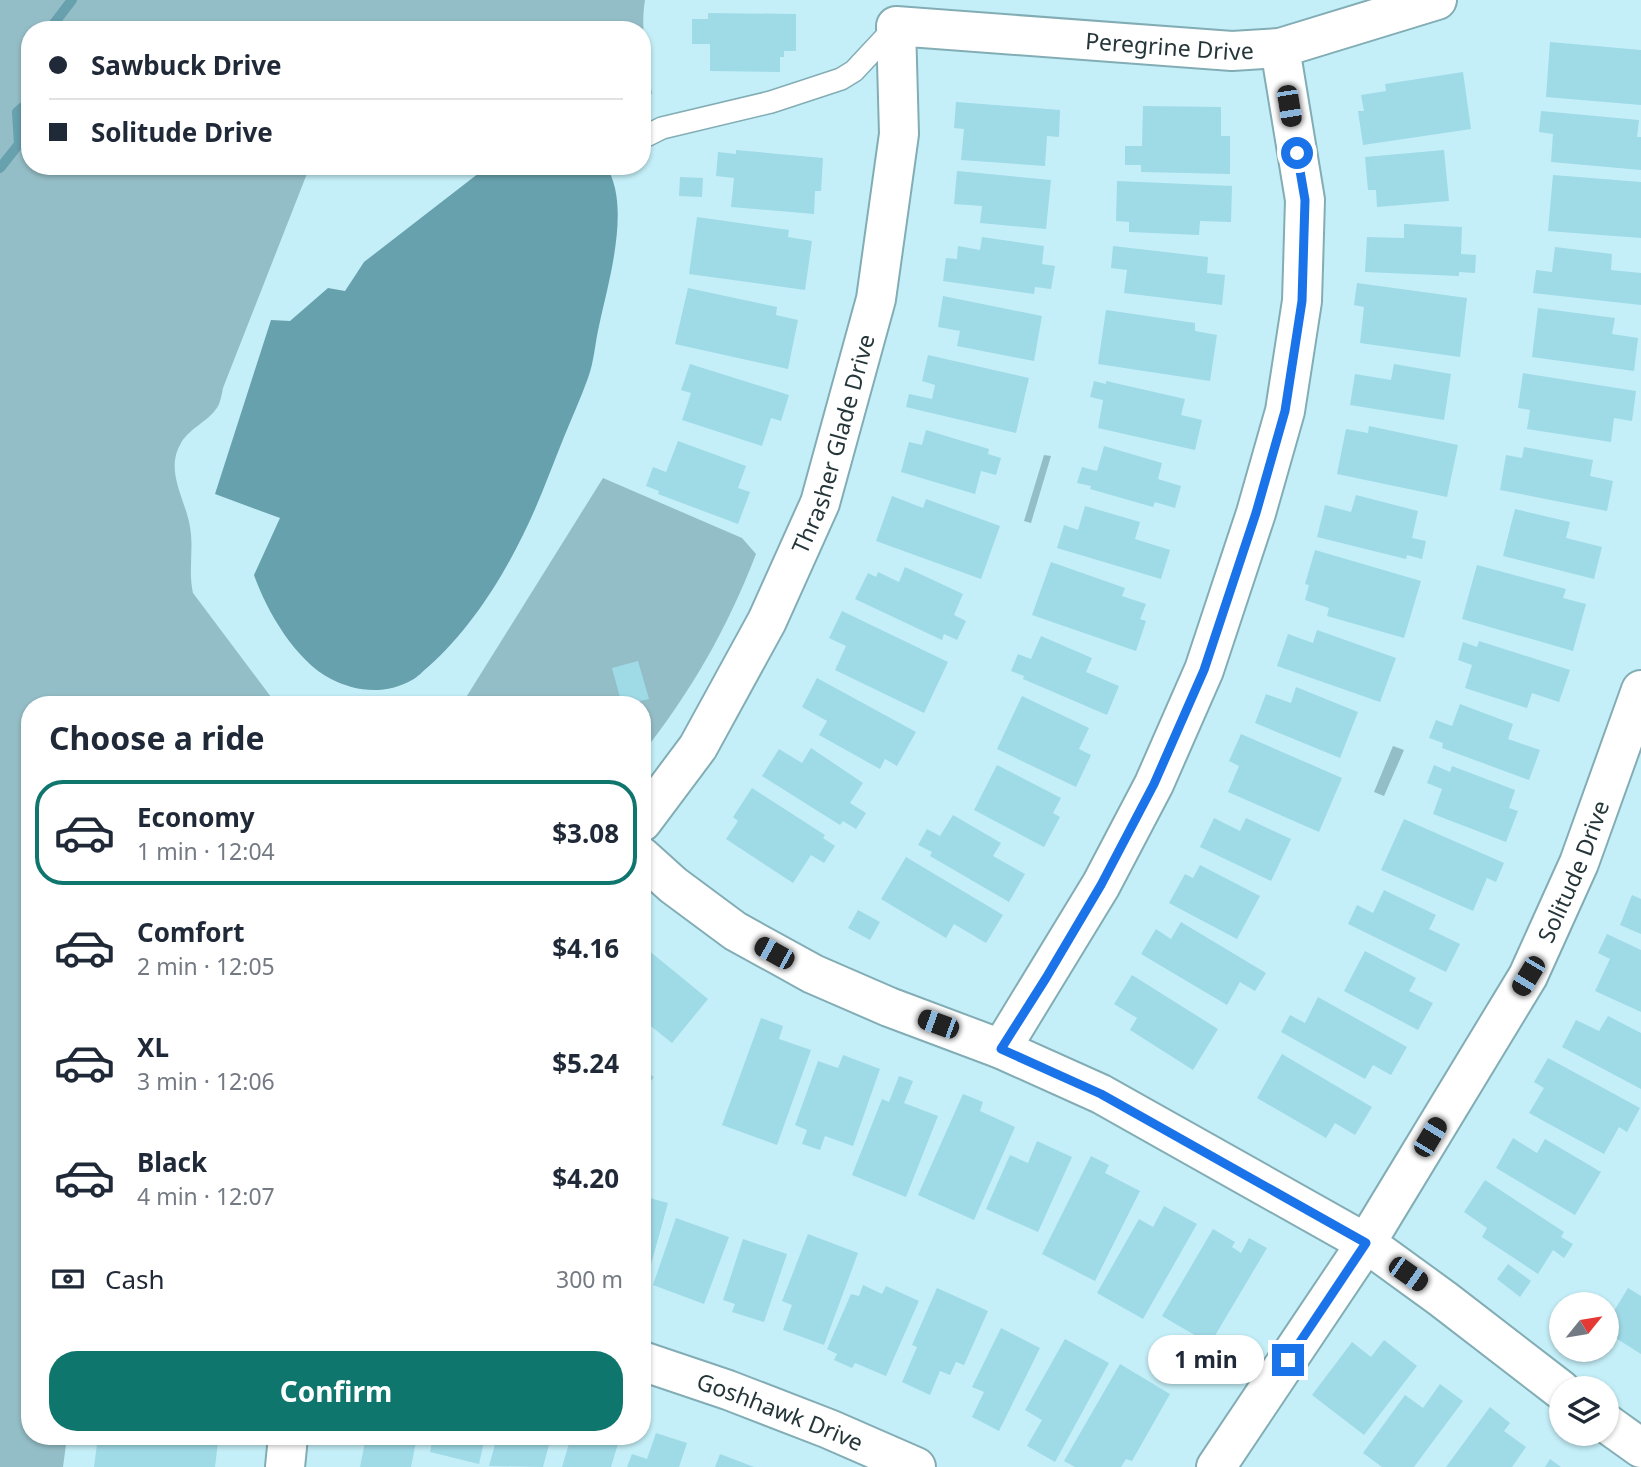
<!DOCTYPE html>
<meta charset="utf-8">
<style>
:root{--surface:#fff;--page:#f2f2f3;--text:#1f2937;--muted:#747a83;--line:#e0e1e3;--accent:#0f766e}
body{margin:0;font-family:"Noto Sans",sans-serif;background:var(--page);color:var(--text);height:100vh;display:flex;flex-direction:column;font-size:26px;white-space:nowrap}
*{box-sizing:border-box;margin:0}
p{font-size:23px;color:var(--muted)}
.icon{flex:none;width:38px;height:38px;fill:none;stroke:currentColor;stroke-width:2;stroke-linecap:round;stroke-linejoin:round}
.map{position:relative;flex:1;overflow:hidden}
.side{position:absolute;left:21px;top:696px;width:630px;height:749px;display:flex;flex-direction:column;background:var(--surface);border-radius:28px;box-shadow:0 2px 5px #0004}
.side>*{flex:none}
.top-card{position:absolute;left:21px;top:21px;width:630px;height:154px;border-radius:28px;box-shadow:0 2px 5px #0004;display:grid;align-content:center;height:154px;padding:0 28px;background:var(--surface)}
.needle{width:46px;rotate:60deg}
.fabs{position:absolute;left:1549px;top:1292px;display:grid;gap:14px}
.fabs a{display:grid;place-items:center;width:70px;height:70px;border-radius:50%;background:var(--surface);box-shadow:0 2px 5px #0004;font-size:35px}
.end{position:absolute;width:32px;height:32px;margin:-16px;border:9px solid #1a73e8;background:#fff;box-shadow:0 0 0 4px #fff}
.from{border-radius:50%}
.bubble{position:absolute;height:49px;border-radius:24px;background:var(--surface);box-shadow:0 2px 5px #0004;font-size:23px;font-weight:700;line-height:49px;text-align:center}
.car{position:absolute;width:21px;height:42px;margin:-21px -10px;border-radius:9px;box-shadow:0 0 5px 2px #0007;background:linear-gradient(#222 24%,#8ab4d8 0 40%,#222 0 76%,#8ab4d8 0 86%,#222 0)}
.top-card b{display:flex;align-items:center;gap:24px;height:66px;font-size:26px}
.top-card b+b{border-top:2px solid var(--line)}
.top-card i{width:18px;height:18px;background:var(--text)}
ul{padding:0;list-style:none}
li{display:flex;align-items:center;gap:21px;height:105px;margin:0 14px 10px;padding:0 14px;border:4px solid transparent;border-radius:28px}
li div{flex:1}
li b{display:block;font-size:26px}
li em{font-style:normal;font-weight:700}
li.on{border-color:var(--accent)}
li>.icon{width:63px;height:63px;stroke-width:1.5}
h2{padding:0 28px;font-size:32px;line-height:84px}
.pay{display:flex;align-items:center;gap:18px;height:77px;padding:0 28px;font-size:26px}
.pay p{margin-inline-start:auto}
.action{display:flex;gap:14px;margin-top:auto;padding:14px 28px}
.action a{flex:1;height:80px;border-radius:28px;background:var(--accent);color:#fff;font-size:28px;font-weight:700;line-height:80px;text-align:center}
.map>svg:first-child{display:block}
.green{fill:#94bec7}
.water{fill:#67a1ad}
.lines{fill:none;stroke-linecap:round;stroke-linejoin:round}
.stream{stroke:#67a1ad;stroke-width:10}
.building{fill:#9fdae7}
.service-casing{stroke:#83adb5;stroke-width:24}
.minor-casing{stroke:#83adb5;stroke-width:42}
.service{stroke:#fff;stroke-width:21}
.minor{stroke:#fff;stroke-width:38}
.route{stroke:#1a73e8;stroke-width:9}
.labels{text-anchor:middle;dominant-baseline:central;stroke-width:5;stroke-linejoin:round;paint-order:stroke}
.street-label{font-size:23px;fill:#25363a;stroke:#dff9fe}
</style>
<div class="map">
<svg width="1641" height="1467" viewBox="0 0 1641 1467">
<rect width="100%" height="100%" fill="#c4eff8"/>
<!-- green -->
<path class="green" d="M0,0H645C640,30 647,64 652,94H642V30H30V166H310L223,388C222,393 221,399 219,404C212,420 190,427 181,443C164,471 186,500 190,527C194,549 188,571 193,593L277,705H30V1437H67L63,1467H0Z
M1044,455L1051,456L1031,523L1024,521Z
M603,478L742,538L756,554C728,627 691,692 642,754V705H474L465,699Z
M1393,746L1404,750L1384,796L1374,792Z"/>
<!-- water -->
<path class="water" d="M488,166H606C632,206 608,283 599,326C595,343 594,362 588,378C581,398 572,417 564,437C551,469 539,503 523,535C500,582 468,632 428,667C423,671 418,677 412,680C385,695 357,692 331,679C296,661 267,612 254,575L280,518L215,494L271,320L290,321L328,288L345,291L364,262Z"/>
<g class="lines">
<!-- stream -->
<path class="stream" d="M49,30L72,0
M0,168L19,144L17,112L30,101"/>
</g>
<!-- building -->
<path class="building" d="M708,13L796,14V51H784V57H780V72L710,71V44H692V19H708Z
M1550,42L1641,50V105L1546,97Z
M1463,72L1471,129L1363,145L1358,111H1364L1361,95L1386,91L1385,84Z
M956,102L1060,110L1059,137L1047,136L1045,166L961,160L964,129L954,128Z
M1143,106L1221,107V136H1230V174L1141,172V165H1125V146H1142Z
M1541,111L1639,120L1637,137H1641V170L1551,162L1553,134L1539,132Z
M736,150L823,158L821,191H815L814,214L731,207L734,178L716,176L718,152L736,154Z
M1444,150L1449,201L1377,207L1376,190H1368L1365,157Z
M957,171L1051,180L1046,229L980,223L982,206L954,204Z
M1553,175L1641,182V238L1548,231Z
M680,177L703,178L702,197L679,196Z
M1117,181L1232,186L1231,222L1200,221L1199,235L1129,232V222L1116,221Z
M697,217L789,230L788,237L812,241L805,290L689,274Z
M1404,224L1462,227L1461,254L1476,255L1475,273L1459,272V276L1365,272L1367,237L1404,238Z
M982,237L1044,246L1042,264L1055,266L1051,289L1035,287L1034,294L943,281L946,258L957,259L958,246L980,250Z
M1113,246L1208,257L1207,273L1225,275L1222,305L1124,293L1127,270L1111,268Z
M1555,247L1612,254L1611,270L1641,273V305L1533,293L1536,270L1552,272Z
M1357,283L1467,298L1460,357L1360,343L1364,307L1354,305Z
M688,288L777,307L776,315L798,320L788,369L675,344Z
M943,296L1042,316L1034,361L957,346L960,331L938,327Z
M1538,308L1615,318L1612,334L1638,338L1634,371L1532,357Z
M1106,310L1195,323V331L1217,335L1210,381L1098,364Z
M928,355L1029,378L1016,433L906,407L909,394L932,399L935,385L922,381Z
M690,364L789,395L781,421L771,418L762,446L682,420L691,393L681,390Z
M1394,364L1451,374L1444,420L1350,405L1355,374L1391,380Z
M1523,373L1636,391L1632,421L1614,418L1611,442L1527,429L1530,410L1518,408Z
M1094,381L1106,384V381L1185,399L1181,415L1202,420L1195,450L1098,428L1103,400L1090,397Z
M1369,426L1458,445L1447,497L1337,474L1346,429L1368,433Z
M926,430L989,449L988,454L1001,458L996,475L981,471L975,494L901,472L909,442L922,445Z
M678,441L746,466L738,488L750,492L738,524L658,494L659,491L646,486L653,467L666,472Z
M1104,446L1162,463L1158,479L1181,486L1175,508L1155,502L1153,507L1090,489L1091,486L1077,483L1082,467L1097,471Z
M1524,447L1593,460L1590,476L1613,481L1607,511L1500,490L1506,455L1522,458Z
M1356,495L1418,511L1412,538L1426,541L1422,559L1407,555L1406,559L1317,537L1325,505L1351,512Z
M892,496L923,508L926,499L1000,526L981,579L876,541Z
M1085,506L1140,522L1135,539L1170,550L1161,579L1057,548L1064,525L1078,530Z
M1515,509L1570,522L1566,538L1602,547L1594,579L1503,556Z
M1315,550L1421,581L1404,638L1327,616L1329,608L1305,600L1309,585L1305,584Z
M1051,562L1125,588L1122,596L1146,604L1140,619L1146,621L1136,651L1032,615Z
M1477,565L1566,589L1563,598L1586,604L1573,651L1462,619Z
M905,567L963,594L954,615L966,621L957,640L944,634L942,640L855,599L868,573L876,577L878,572L899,582Z
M842,611L948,662L924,713L835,670L846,646L829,638Z
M1317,630L1396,658L1380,702L1277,666L1288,634L1313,643Z
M1041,636L1092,658L1086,672L1119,686L1107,715L1023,679L1024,676L1011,671L1018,654L1031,659Z
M1479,641L1570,670L1559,702L1532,693L1527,708L1465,688L1472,665L1458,660L1463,642L1477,647Z
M638,661L649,699L622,705L612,668Z
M817,678L916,732L897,766L885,759L880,769L819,735L827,721L802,707Z
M1296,687L1358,712L1340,758L1255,723L1266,694L1291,703Z
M1022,696L1089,728L1079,749L1091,755L1076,787L997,749Z
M1460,704L1513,724L1508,739L1540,750L1529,780L1442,748L1443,743L1429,738L1436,720L1452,726Z
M1241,734L1342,778L1319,832L1228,792L1239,766L1229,761Z
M811,748L863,783L850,803L866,813L856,829L843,821L840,825L762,776L779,749L802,763Z
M997,765L1061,798L1053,813L1060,817L1044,847L974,810Z
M1434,765L1450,772L1452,766L1515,790L1509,808L1518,811L1506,842L1433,814L1442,789L1427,783Z
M752,788L825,835L823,838L835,846L824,863L811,855L793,883L726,839L738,821L733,817Z
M953,815L1001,843L993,856L1025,874L1009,902L930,856L932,852L918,845L927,829L940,836Z
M1214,818L1240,831L1246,818L1291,839L1271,881L1200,847Z
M1404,819L1504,863L1496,882L1487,878L1473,911L1381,870Z
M906,857L1003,915L986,943L954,924L946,938L881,899Z
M1200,865L1260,896L1237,939L1169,903L1185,874L1193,878Z
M1384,890L1436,915L1429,929L1460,944L1446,972L1348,924L1357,905L1373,913Z
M1632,895L1641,899V934L1620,925Z
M858,910L880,922L870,940L848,928Z
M1181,922L1266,973L1255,991L1240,982L1227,1005L1141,954L1156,929L1171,939Z
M1607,934L1641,950V1012L1595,991L1610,959L1598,953Z
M642,945L708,999L672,1043L642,1019Z
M1365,951L1416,978L1409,991L1433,1003L1418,1030L1344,991Z
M1132,975L1218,1029L1193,1070L1130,1030L1137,1018L1114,1004Z
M1318,997L1407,1047L1391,1075L1373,1065L1365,1079L1281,1032L1290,1015L1305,1023Z
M1608,1016L1641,1033V1089L1562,1047L1576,1020L1599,1031Z
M761,1018L783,1026L779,1039L811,1050L777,1145L722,1125Z
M1282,1054L1372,1107L1355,1135L1335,1123L1326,1138L1257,1098Z
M843,1055L880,1069L853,1146L825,1136L820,1150L802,1144L807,1130L795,1125L818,1061L838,1068Z
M1548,1058L1640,1108L1627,1132L1619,1127L1604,1154L1529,1113L1544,1088L1534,1082Z
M642,1059L648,1064L643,1069L654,1077L642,1093Z
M899,1076L913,1081L904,1103L938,1116L906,1197L852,1175L882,1099L889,1102Z
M963,1094L983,1102L980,1111L1015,1127L974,1220L918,1195Z
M1513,1138L1537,1153L1545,1139L1601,1172L1575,1215L1496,1168Z
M1037,1141L1072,1157L1038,1232L986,1209L1010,1155L1028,1163Z
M1091,1156L1109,1165L1105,1173L1140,1191L1095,1281L1042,1254Z
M1485,1180L1564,1232L1561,1237L1573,1244L1564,1258L1553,1250L1538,1274L1482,1237L1487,1228L1464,1212Z
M642,1196L668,1203L645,1286L642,1285Z
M1164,1206L1197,1224L1143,1319L1097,1293L1139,1219L1153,1227Z
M676,1218L729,1237L704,1304L653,1285Z
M1213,1229L1235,1242L1232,1247L1241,1253L1249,1238L1267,1248L1210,1344L1162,1316Z
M808,1234L858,1253L824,1345L783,1330L792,1305L782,1301Z
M743,1239L787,1254L764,1322L732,1312L735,1304L723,1300Z
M1508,1264L1531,1281L1520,1297L1497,1279Z
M863,1285L882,1294L886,1286L919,1301L886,1376L855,1363L852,1368L834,1360L837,1354L827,1349L851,1294L859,1296Z
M937,1288L988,1311L964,1365L956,1362L950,1375L940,1371L930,1395L902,1382L917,1347L912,1345Z
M1628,1288L1641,1296V1354L1606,1332V1313L1611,1316Z
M1001,1328L1040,1348L999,1431L972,1417L984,1392L972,1387Z
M1065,1339L1109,1363L1055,1462L1027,1446L1042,1420L1025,1410Z
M1384,1340L1417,1366L1364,1435L1312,1395L1352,1342L1371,1357Z
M1120,1364L1170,1394L1132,1461L1126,1459L1121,1467H1075L1064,1461Z
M1440,1384L1463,1401L1414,1467H1382L1363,1453L1405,1395L1423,1408Z
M1490,1407L1510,1423L1504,1431L1526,1447L1512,1467H1446Z
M656,1433L687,1443L679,1467H627L632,1454L647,1459Z
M98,1437H180L218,1442L215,1467H94Z
M366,1437H417L411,1467H360Z
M433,1437H485L479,1464L430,1452Z
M497,1437H551L543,1467L489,1466Z
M571,1437H620L611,1467H562Z
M720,1454L754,1467H715Z
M1550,1459L1561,1467H1545Z"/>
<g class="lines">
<defs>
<path id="service" d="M642,138L662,128L771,102L841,79L854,71L896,26"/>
<g id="minor">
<path id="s1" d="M642,822L698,747L767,621L820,503L876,299L899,134L896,26L1232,51L1280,48L1437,0"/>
<path d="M642,857L673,885L735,931L813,974L889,1007L1001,1049L1101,1094L1366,1243L1443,1299L1561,1390"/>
<path d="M1001,1049L1101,885L1154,784L1204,670L1256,513L1285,411L1302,301L1305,200L1280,48"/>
<path id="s2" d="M642,1361L728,1390L829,1429L916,1467"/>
<path d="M1606,1423L1641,1448"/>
<path d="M285,1467L288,1437"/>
<path id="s3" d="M1216,1467L1366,1243L1528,976L1579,863L1641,690"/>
</g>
</defs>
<!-- service casing -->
<use href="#service" class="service-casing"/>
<!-- minor casing -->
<use href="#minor" class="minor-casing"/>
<!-- service -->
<use href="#service" class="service"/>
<!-- minor -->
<use href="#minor" class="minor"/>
</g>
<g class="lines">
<!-- route -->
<path class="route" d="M1288,1360L1366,1243L1101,1094L1001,1049L1046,978L1101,885L1154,784L1204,670L1256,513L1285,411L1302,301L1305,200L1297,153"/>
</g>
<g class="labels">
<!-- street labels -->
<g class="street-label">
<text stroke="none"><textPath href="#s1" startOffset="1127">Peregrine Drive</textPath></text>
<text stroke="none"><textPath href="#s1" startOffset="427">Thrasher Glade Drive</textPath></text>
<text stroke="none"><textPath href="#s3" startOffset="696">Solitude Drive</textPath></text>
<text stroke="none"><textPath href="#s2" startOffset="147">Goshhawk Drive</textPath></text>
</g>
</g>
</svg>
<div class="fabs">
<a><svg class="needle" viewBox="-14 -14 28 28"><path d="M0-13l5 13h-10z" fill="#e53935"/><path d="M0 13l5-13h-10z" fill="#747a83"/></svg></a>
<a><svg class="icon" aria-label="layers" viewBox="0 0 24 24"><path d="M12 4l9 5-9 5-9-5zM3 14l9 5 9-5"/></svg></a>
</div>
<i class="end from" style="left:1297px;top:153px"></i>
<i class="end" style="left:1288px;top:1360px"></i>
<div class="bubble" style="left:1148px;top:1335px;width:116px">1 min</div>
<i class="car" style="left:1289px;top:106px;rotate:171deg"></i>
<i class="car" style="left:774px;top:953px;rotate:299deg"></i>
<i class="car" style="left:1528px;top:976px;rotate:211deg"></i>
<i class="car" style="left:938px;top:1024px;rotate:290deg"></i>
<i class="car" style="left:1430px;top:1137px;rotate:31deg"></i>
<i class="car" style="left:1408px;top:1274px;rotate:125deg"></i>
<div class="top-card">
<b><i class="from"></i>Sawbuck Drive</b>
<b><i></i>Solitude Drive</b>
</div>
<section class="side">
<h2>Choose a ride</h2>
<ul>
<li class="on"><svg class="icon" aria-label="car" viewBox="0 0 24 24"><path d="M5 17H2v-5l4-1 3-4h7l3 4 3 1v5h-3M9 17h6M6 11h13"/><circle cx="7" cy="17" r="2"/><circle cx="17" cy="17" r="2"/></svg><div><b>Economy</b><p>1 min · 12:04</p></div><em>$3.08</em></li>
<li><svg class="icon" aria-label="car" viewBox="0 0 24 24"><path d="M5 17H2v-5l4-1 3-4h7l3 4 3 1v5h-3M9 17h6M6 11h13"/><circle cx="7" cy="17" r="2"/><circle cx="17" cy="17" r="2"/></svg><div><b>Comfort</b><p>2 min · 12:05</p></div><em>$4.16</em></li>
<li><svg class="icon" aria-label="car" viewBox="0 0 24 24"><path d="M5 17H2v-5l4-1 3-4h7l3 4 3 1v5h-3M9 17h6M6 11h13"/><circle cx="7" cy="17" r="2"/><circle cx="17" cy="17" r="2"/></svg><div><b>XL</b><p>3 min · 12:06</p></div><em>$5.24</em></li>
<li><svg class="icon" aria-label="car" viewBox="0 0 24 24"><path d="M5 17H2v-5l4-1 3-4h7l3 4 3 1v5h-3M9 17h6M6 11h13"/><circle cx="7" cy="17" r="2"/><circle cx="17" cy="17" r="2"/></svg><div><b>Black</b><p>4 min · 12:07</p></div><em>$4.20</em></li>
</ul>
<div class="pay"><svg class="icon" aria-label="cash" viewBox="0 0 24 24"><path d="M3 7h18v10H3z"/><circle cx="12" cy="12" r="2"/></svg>Cash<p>300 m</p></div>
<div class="action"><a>Confirm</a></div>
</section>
</div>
